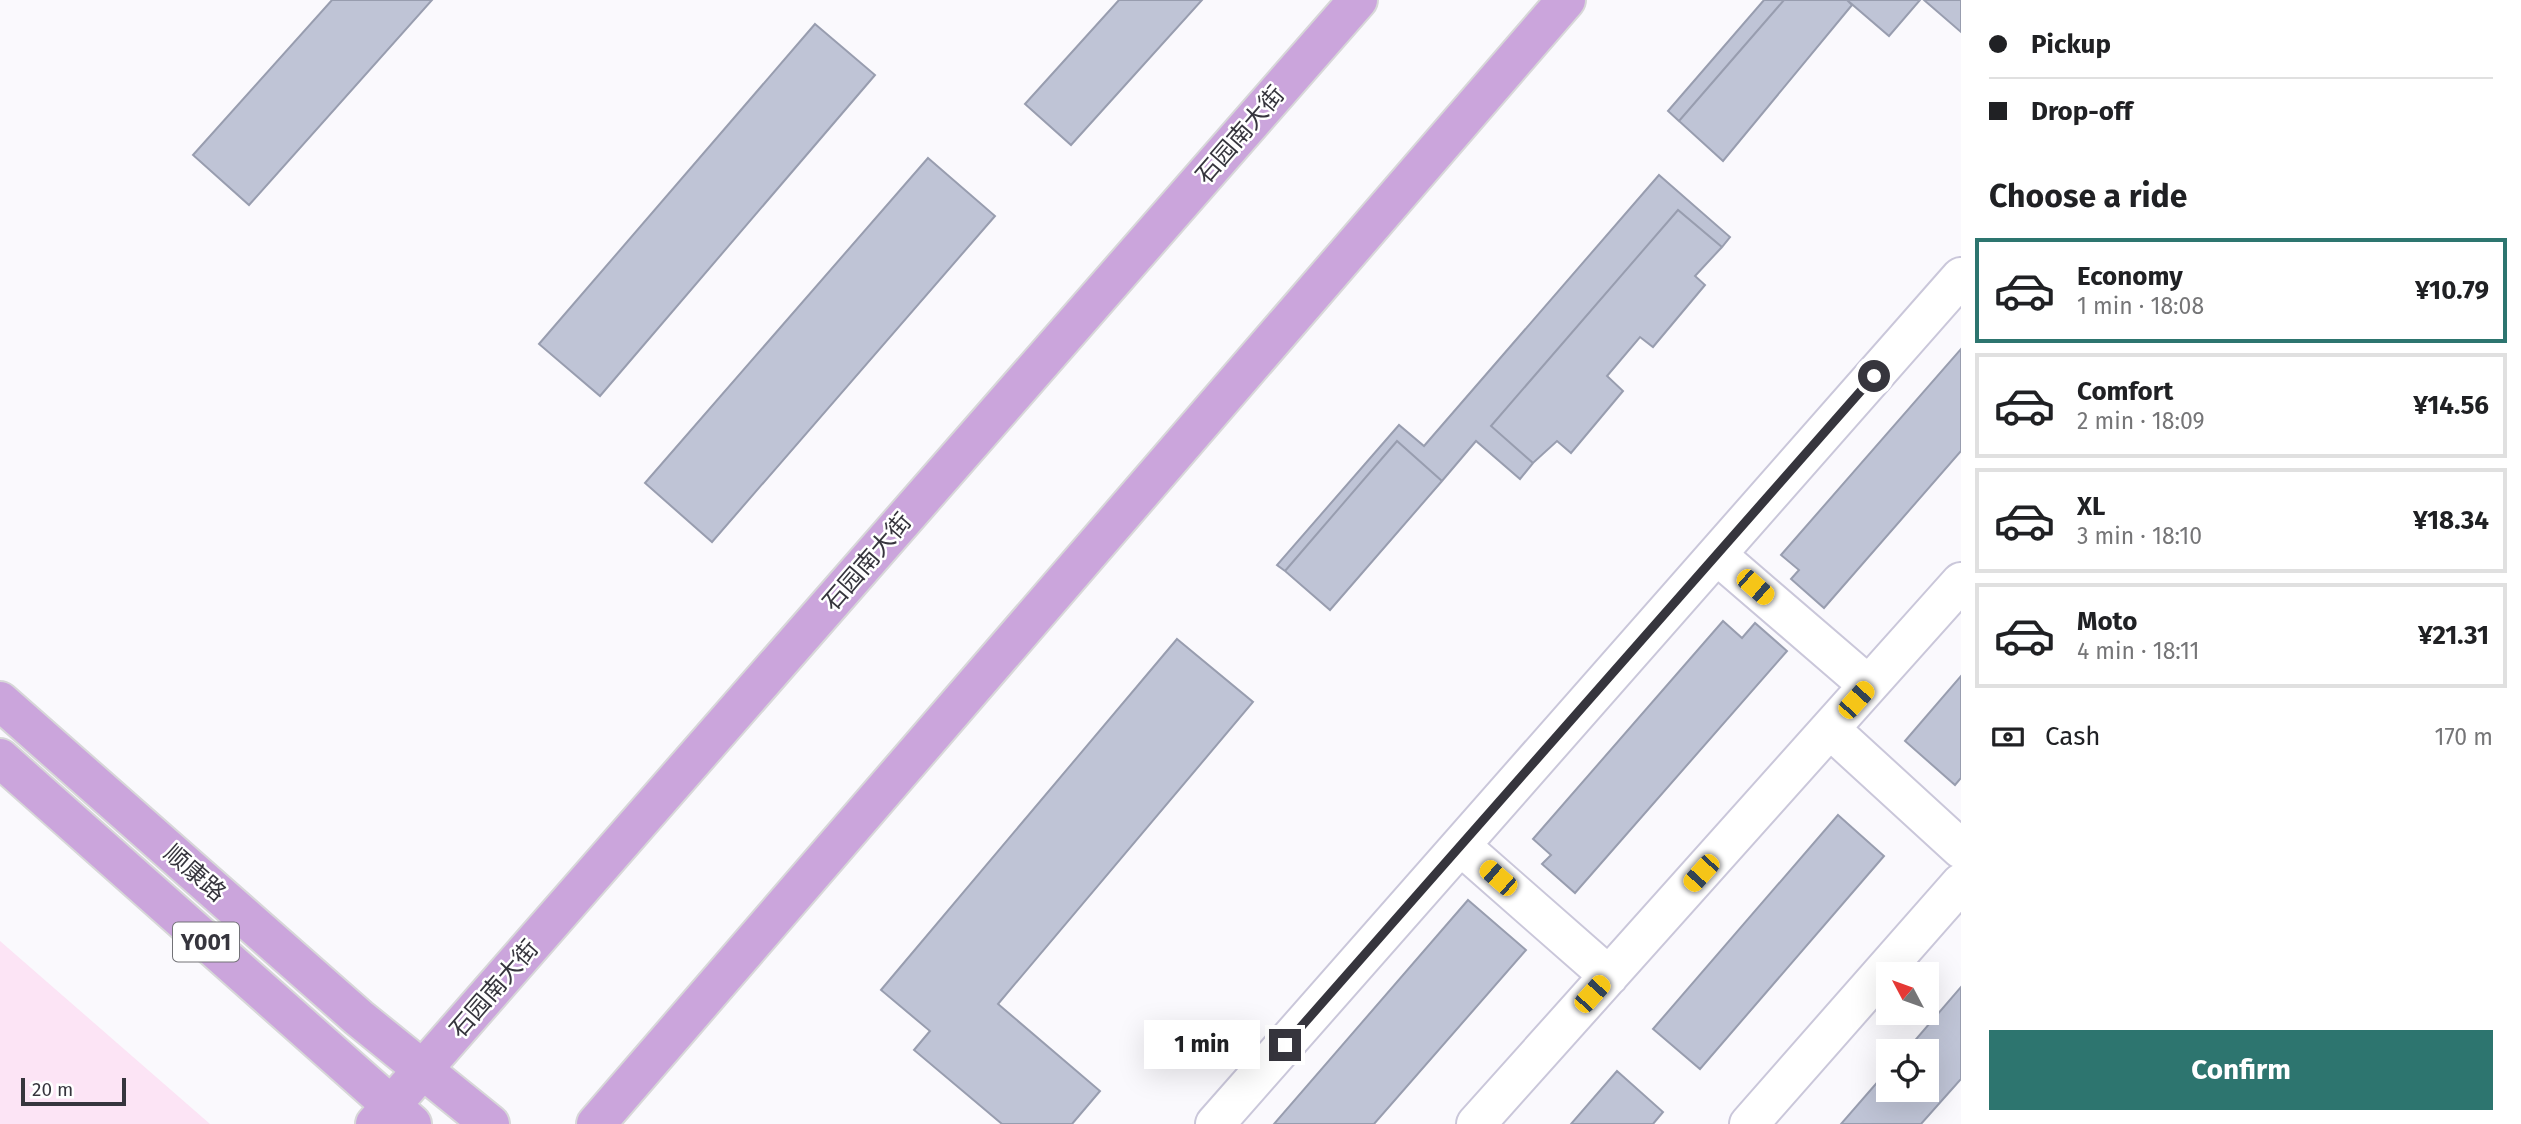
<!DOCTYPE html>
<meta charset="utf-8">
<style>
:root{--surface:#fff;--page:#f2f2f2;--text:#202124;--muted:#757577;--line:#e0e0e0;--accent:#2d756f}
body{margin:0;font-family:"Fira Sans","Noto Sans SC",sans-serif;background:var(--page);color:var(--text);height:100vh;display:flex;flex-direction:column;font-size:26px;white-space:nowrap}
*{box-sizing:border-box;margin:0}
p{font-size:23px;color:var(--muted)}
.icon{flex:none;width:38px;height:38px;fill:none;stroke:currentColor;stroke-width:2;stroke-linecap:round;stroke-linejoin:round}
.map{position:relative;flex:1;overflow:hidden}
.panel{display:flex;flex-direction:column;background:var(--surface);width:560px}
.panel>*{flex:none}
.top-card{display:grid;align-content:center;height:154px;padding:0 28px;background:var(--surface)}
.needle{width:46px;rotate:311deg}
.controls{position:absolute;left:1876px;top:962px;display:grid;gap:14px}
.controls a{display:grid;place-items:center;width:63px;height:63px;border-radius:0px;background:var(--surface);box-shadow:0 7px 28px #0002;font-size:35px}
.scale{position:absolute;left:21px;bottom:18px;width:105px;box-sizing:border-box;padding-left:7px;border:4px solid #36353d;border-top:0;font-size:19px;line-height:24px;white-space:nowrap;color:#36353d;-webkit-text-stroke:5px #fff;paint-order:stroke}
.end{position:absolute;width:32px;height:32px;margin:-16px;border:9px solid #36353d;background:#fff;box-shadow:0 0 0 4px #fff}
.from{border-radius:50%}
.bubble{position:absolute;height:49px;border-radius:0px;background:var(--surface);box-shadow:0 7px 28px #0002;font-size:23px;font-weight:700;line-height:49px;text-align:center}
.car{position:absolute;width:21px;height:42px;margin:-21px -10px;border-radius:9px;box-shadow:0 0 5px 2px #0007;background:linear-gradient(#f5c518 24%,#345 0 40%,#f5c518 0 76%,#345 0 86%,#f5c518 0)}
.top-card b{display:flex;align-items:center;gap:24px;height:66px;font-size:26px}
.top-card b+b{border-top:2px solid var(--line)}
.top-card i{width:18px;height:18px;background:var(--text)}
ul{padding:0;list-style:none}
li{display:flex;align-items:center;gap:21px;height:105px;margin:0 14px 10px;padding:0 14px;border:4px solid var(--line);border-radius:0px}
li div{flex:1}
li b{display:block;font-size:26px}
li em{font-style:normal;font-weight:700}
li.current{border-color:var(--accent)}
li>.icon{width:63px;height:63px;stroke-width:1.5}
h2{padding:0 28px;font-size:32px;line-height:84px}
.pay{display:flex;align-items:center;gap:18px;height:77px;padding:0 28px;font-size:26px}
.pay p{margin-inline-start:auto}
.cta{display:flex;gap:14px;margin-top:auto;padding:14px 28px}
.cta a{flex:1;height:80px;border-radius:0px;background:var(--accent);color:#fff;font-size:28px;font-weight:700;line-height:80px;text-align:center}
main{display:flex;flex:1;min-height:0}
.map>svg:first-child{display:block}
.green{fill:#fce4f5}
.building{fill:#bfc4d6;stroke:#989daf;stroke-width:2}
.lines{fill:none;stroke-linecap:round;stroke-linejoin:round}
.minor-casing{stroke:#cac7da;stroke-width:42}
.major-casing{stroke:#d7d7d8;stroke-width:42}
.minor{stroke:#fff;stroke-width:38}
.major{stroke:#cba5dc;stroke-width:38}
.route{stroke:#36353d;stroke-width:9}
.labels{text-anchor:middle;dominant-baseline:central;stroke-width:5;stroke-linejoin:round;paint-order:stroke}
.shield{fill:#fff;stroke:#727277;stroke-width:2}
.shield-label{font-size:23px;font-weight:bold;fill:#36353d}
.street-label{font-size:24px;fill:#36353d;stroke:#fff}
</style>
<main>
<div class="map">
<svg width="1961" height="1124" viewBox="0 0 1961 1124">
<rect width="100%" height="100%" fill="#faf9fd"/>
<!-- green -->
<path class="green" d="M0,941L210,1124H0Z"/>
<!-- building -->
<path class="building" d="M332,0H432L249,205L193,155Z
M1119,0H1202L1071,145L1025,104Z
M1764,0H1784L1679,121L1668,111Z
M1784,0H1847L1852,5L1723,161L1679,121Z
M1847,0H1920L1889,36Z
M1924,0H1961V32Z
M815,24L875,75L600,396L539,344Z
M928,158L995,216L712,542L645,483Z
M1659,175L1730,237L1722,247L1678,210L1491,426L1533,463L1520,479L1476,441L1442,481L1397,441L1285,571L1277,565L1399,425L1424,446Z
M1678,210L1722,247L1695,276L1705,285L1653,347L1640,337L1607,376L1623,391L1571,453L1557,441L1533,463L1491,426Z
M1961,349V451L1824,608L1791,579L1799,570L1781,555Z
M1397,441L1442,481L1330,610L1285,571Z
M1723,621L1742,638L1755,623L1787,651L1575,893L1542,864L1551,855L1533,839Z
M1177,639L1253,702L998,1004L1100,1091L1072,1124H1002L914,1050L930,1031L881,990Z
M1961,676V778L1955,785L1905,741Z
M1838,815L1884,856L1700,1069L1653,1029Z
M1468,900L1526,950L1374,1124H1274Z
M1961,987V1079L1921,1124H1841L1888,1070V1090H1927V1052H1905Z
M1617,1071L1663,1112L1653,1124H1571Z"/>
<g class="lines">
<defs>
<path id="minor" d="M1717,555L1868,685
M1830,729L1961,849
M1461,846L1609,976
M1215,1124L1961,277
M1476,1124L1961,582
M1749,1124L1961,883"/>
<path id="major" d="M0,701L359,1018L490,1124
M0,758L412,1124
M375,1124L1358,0
M596,1124L1566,0"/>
</defs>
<!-- minor casing -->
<use href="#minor" class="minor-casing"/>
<!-- major casing -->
<use href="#major" class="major-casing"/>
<!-- minor -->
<use href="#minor" class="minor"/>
<!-- major -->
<use href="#major" class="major"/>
</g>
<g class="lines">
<!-- route -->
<path class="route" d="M1285,1045L1874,376"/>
</g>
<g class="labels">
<!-- shield labels -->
<rect class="shield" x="173" y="922.5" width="66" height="39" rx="5"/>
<g class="shield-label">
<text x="206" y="942">Y001</text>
</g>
<!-- street labels -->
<g class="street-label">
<text transform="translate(1240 135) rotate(-49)">石园南大街</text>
<text transform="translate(867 562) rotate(-49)">石园南大街</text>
<text transform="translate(195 873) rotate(41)">顺康路</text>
<text transform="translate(494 989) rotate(-49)">石园南大街</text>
</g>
</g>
</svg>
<div class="controls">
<a><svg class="needle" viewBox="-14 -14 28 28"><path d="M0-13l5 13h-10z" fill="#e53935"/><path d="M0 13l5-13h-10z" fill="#757577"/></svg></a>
<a><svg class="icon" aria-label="locate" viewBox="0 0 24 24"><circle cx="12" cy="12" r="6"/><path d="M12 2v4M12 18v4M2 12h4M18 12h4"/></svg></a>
</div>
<div class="scale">20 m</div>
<i class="end from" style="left:1874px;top:376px"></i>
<i class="end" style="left:1285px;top:1045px"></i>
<div class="bubble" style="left:1144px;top:1020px;width:116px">1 min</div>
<i class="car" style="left:1755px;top:587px;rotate:131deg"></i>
<i class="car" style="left:1856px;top:700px;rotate:42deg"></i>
<i class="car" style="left:1701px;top:873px;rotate:222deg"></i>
<i class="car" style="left:1498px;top:878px;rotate:311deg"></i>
<i class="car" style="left:1592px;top:994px;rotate:42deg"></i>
</div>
<section class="panel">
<div class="top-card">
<b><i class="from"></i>Pickup</b>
<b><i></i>Drop-off</b>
</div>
<h2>Choose a ride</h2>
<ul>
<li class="current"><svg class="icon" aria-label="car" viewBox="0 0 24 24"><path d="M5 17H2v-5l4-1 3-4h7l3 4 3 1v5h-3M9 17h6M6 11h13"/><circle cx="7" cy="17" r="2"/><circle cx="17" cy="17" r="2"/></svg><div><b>Economy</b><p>1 min · 18:08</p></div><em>¥10.79</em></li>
<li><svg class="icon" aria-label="car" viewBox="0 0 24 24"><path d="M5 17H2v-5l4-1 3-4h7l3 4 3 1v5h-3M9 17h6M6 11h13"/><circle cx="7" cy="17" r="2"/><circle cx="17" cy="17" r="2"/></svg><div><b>Comfort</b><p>2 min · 18:09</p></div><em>¥14.56</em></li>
<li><svg class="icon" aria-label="car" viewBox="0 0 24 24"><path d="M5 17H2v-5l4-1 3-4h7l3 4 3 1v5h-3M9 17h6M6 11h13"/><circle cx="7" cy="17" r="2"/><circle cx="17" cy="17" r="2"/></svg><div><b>XL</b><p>3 min · 18:10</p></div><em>¥18.34</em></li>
<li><svg class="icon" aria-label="car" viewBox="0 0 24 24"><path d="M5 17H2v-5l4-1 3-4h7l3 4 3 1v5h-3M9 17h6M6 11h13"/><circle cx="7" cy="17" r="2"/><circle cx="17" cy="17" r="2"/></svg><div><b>Moto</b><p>4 min · 18:11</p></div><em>¥21.31</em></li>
</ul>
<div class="pay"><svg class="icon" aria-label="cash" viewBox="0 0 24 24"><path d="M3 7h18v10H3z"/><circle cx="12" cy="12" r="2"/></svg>Cash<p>170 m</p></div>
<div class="cta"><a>Confirm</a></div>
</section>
</main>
